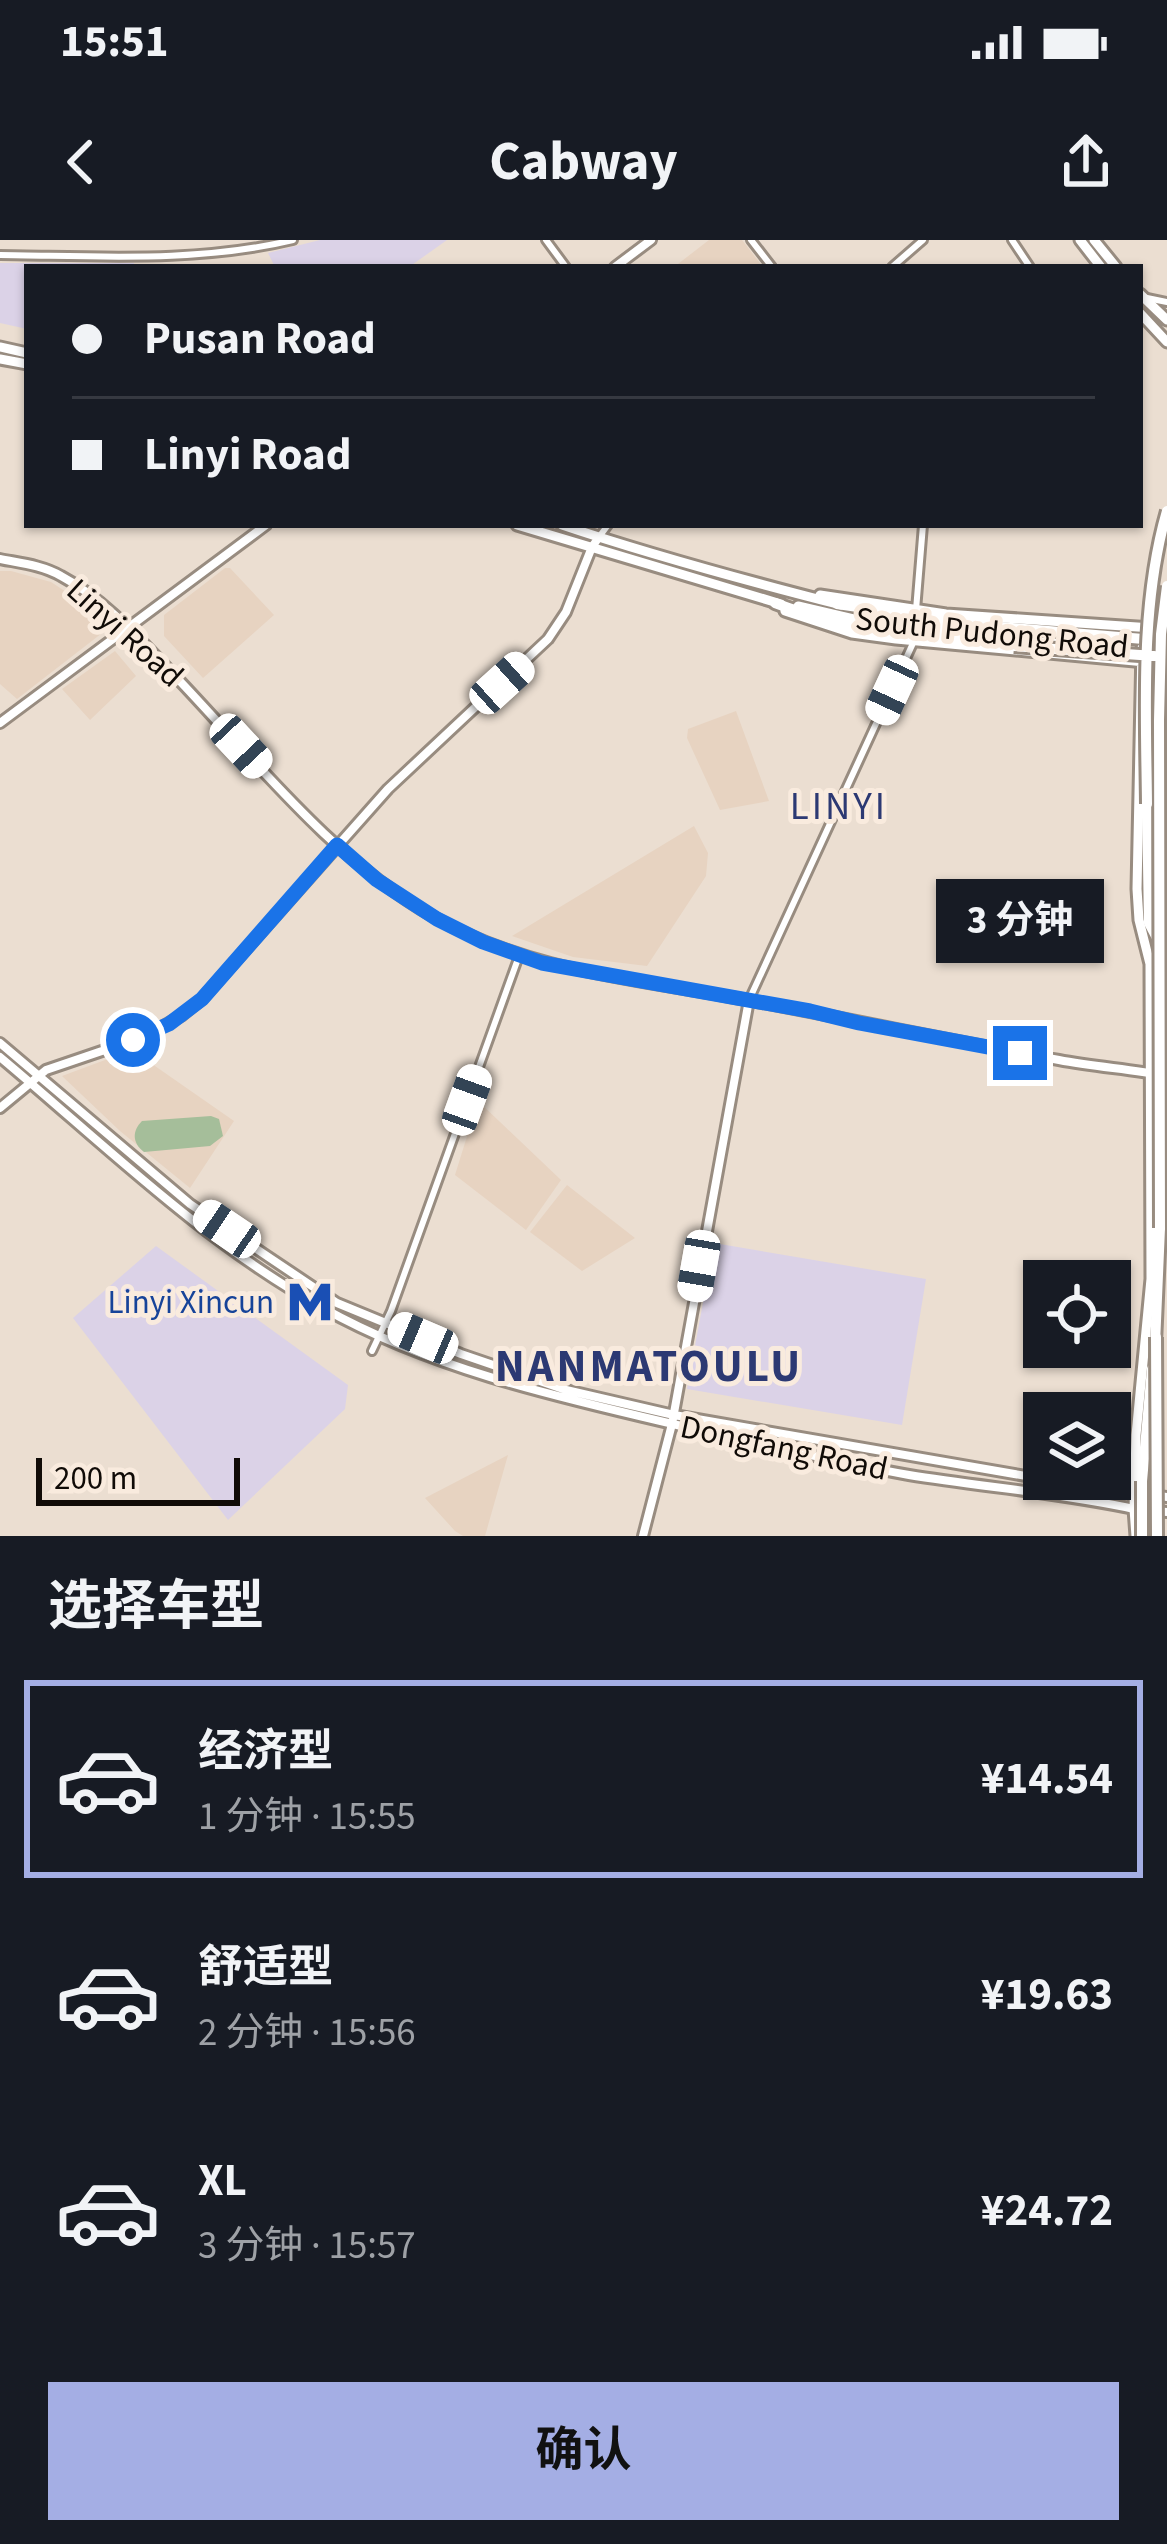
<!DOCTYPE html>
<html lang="zh">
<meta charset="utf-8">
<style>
:root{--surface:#171b24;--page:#242831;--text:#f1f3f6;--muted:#9ea1a6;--line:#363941;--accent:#a4aee4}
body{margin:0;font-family:"Source Sans 3","Noto Sans SC",sans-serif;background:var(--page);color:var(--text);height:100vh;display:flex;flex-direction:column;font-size:45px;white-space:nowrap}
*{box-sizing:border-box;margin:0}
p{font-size:39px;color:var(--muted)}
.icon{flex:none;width:66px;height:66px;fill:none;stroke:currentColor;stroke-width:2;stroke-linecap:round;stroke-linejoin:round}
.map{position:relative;height:1296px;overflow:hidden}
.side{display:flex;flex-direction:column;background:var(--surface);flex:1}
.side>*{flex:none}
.banner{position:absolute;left:24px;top:24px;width:1119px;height:264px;border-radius:0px;box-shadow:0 3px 9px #0004;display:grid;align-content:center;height:264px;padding:0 48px;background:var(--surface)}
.controls{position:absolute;left:1023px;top:1020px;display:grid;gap:24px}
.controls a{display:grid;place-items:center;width:108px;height:108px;border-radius:0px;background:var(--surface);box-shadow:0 3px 9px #0004;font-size:60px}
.scale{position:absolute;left:36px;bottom:30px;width:204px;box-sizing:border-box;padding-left:12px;border:6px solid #100b07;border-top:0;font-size:33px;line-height:42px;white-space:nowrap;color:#100b07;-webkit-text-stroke:9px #f9ebde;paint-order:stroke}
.end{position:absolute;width:54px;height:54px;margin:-27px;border:15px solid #1a73e8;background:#fff;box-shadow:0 0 0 6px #fff}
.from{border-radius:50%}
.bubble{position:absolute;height:84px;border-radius:0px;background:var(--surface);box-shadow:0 3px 9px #0004;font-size:39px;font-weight:700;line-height:84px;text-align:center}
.car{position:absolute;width:36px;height:72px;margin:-36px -18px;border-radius:15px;box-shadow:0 0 9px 3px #0007;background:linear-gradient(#fff 24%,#345 0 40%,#fff 0 76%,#345 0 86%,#fff 0)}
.banner b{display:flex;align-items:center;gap:42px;height:114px;font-size:45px}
.banner b+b{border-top:3px solid var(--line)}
.banner i{width:30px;height:30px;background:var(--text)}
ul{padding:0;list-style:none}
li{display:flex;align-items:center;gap:36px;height:198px;margin:0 24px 18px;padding:0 24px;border:6px solid transparent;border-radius:0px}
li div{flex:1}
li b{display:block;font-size:45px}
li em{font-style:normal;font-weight:700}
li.current{border-color:var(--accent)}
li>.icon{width:108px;height:108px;stroke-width:1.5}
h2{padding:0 48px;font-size:54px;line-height:144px}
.action{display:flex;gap:24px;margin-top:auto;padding:24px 48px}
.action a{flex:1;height:138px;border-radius:0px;background:var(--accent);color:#111;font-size:48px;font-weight:700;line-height:138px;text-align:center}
.status{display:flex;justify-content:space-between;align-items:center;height:84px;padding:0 60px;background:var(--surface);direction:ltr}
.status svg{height:33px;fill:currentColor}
header{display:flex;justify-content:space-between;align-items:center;height:156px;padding:0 48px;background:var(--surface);font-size:54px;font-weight:700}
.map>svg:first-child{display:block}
.commercial{fill:#dbd2e7}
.built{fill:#e7d3c1}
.green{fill:#a5be9a}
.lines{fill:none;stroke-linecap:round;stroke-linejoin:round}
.street-casing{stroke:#988c80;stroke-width:12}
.secondary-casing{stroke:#988c80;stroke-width:14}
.primary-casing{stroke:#988c80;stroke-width:15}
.highway-casing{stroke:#988c80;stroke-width:16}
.street{stroke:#fff;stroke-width:6}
.secondary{stroke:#fff;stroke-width:8}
.primary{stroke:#fff;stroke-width:9}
.highway{stroke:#fff;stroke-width:10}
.highway-bridge-casing{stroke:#988c80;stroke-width:16;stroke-linecap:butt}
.highway-bridge{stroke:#fff;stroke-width:10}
.route{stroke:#1a73e8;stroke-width:15}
.labels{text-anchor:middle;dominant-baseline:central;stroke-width:10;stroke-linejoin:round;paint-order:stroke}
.street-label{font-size:33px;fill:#100b07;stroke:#f9ebde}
.transit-label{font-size:33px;fill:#164399;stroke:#f9ebde;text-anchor:end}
.quarter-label{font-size:39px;letter-spacing:3px;fill:#2c3973;stroke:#f9ebde}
.district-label{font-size:45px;font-weight:bold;letter-spacing:3px;fill:#2c3973;stroke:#f9ebde}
</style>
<div class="status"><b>15:51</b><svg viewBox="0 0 49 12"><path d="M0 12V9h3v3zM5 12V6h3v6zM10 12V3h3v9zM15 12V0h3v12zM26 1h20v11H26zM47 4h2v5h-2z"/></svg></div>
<header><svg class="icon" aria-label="back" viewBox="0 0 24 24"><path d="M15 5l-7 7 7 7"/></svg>Cabway<svg class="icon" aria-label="share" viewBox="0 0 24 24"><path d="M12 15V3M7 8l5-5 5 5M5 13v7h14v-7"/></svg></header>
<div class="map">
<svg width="1167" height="1296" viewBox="0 0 1167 1296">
<rect width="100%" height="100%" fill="#ebded1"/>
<!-- commercial -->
<path class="commercial" d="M320,0H447L409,27H275L268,13Z
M0,23H134V27H27V89L0,83Z
M714,1003L926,1039L902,1185L687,1149Z
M156,1006L348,1145L345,1169L228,1280L73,1078Z"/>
<!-- built -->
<path class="built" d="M709,0H742L763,27H674Z
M225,328H230L274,375L203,438L164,396V375Z
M0,331H11L51,342L86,365L106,390L17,459L0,444Z
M115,411L136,436L90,480L62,449Z
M736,471L769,561L720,570L687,498L688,489Z
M694,586L708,613L706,636L647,726L573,717L512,696Z
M132,810L234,881L190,948L120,891L62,836Z
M478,861L561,940L526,990L455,935Z
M567,945L635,998L582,1031L530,992Z
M508,1215L485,1296H463L455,1291L425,1258Z"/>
<!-- green -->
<path class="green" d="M211,876L219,879L223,896L210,906L144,912C132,903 132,891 142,881Z"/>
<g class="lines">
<defs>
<path id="street" d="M546,0L566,27
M751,0L772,27
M1012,0L1030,27
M0,15C98,16 197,23 293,0
M892,27L923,0
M1147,58L1167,62
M599,297L608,285
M916,370L923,285
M749,760L914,401
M372,1111L391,1071L519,716"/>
<path id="secondary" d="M615,27L651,0
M0,319C20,323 42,325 61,336C106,360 141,401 176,437C256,521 332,619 434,677C527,730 626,738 730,757C840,777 949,800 1059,820C1095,827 1131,829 1167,836
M0,483L266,285
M0,803L190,964L264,1014L337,1063L461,1114L566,1150L674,1175L1049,1240L1167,1257
M0,817C104,904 203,1002 323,1068C432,1129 557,1157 677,1185C754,1203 831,1221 909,1235C983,1247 1060,1253 1134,1269L1167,1272
M0,868L46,830L146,796L181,776L202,759L388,549L548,399L566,372L592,307L599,297
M643,1296L672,1184L749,760"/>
<path id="primary" d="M1080,0L1101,27
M1094,0L1116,27
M1140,54L1167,80
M1140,73L1167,102
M0,107L27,113
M0,119L27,124
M517,285L781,364
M562,285C654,316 747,341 841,365
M820,355L946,374L1167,389
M798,366L875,384L950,395L1078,405
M785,371L852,393L896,399L1167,424
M880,375L947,387L1000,393
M1071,399L1114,401
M1136,1296L1134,1269L1136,1195L1151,1039L1150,724L1139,680L1137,649L1142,408"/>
<path id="highway" d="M775,363C852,393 932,399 1014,406
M837,364L989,386L1167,401
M1147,564L1149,683L1167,717
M1155,1104L1160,988
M1142,1241L1152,1129"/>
</defs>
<!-- street casing -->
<use href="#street" class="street-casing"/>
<!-- secondary casing -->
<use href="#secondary" class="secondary-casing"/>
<!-- primary casing -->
<use href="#primary" class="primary-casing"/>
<!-- highway casing -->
<use href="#highway" class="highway-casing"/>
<!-- street -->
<use href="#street" class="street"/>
<!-- secondary -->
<use href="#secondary" class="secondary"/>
<!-- primary -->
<use href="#primary" class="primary"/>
<!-- highway -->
<use href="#highway" class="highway"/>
<defs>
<path id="highway-bridge" d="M1014,406L1154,416
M1147,564C1146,468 1140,365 1167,271
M1160,988L1159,480L1161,394L1167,346
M1156,1097L1157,1296
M1142,1241V1296"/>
</defs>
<!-- highway-bridge casing -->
<use href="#highway-bridge" class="highway-bridge-casing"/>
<!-- highway-bridge -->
<use href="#highway-bridge" class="highway-bridge"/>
</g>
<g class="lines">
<!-- route -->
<path class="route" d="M133,800L169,784L202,759L337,605L377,640L437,679L483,702L542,723L810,771L859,783L1020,813"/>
</g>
<!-- icons -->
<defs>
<symbol id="metro-bare" viewBox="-9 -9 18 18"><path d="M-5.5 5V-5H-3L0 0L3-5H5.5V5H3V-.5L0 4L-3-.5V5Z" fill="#1a4fb4" stroke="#f9ebde" stroke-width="2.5" paint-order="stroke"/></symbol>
</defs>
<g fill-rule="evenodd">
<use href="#metro-bare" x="277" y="1029" width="66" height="66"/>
</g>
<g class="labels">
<!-- street labels -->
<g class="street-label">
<text transform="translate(125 393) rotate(42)">Linyi Road</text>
<text transform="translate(992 393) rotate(6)">South Pudong Road</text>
<text transform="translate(784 1208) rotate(12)">Dongfang Road</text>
</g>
<!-- transit labels -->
<g class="transit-label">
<text x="274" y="1062">Linyi Xincun</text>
</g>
<!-- quarter labels -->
<g class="quarter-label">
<text x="839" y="567">LINYI</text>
</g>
<!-- district labels -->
<g class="district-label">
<text x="649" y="1127">NANMATOULU</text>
</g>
</g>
</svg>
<div class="controls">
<a><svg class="icon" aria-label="locate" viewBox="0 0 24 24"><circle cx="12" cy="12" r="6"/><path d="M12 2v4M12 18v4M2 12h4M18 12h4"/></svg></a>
<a><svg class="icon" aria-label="layers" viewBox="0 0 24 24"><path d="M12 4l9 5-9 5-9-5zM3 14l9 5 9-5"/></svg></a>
</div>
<div class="scale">200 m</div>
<i class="end from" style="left:133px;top:800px"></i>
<i class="end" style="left:1020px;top:813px"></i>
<div class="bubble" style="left:936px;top:639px;width:168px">3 分钟</div>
<i class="car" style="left:502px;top:443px;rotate:48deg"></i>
<i class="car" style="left:892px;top:450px;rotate:205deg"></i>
<i class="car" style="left:241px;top:506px;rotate:137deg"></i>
<i class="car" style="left:467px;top:860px;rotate:20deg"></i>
<i class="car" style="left:227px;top:989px;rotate:304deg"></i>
<i class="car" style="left:699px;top:1026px;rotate:190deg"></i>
<i class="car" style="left:423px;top:1098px;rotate:293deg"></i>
<div class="banner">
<b><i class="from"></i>Pusan Road</b>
<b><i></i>Linyi Road</b>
</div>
</div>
<section class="side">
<h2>选择车型</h2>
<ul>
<li class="current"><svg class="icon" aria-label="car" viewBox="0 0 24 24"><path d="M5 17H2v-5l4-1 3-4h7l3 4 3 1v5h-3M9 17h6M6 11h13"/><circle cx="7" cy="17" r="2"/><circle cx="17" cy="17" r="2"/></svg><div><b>经济型</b><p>1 分钟 · 15:55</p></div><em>¥14.54</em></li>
<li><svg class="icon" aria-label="car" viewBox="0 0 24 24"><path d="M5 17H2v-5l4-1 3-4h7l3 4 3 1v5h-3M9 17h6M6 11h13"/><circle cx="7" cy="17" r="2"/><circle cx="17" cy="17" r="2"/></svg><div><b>舒适型</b><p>2 分钟 · 15:56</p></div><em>¥19.63</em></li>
<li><svg class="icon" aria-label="car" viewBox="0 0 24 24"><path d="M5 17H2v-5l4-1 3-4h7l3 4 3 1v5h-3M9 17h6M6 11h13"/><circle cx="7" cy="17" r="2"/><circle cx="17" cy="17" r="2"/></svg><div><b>XL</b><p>3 分钟 · 15:57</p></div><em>¥24.72</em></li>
</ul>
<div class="action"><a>确认</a></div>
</section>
